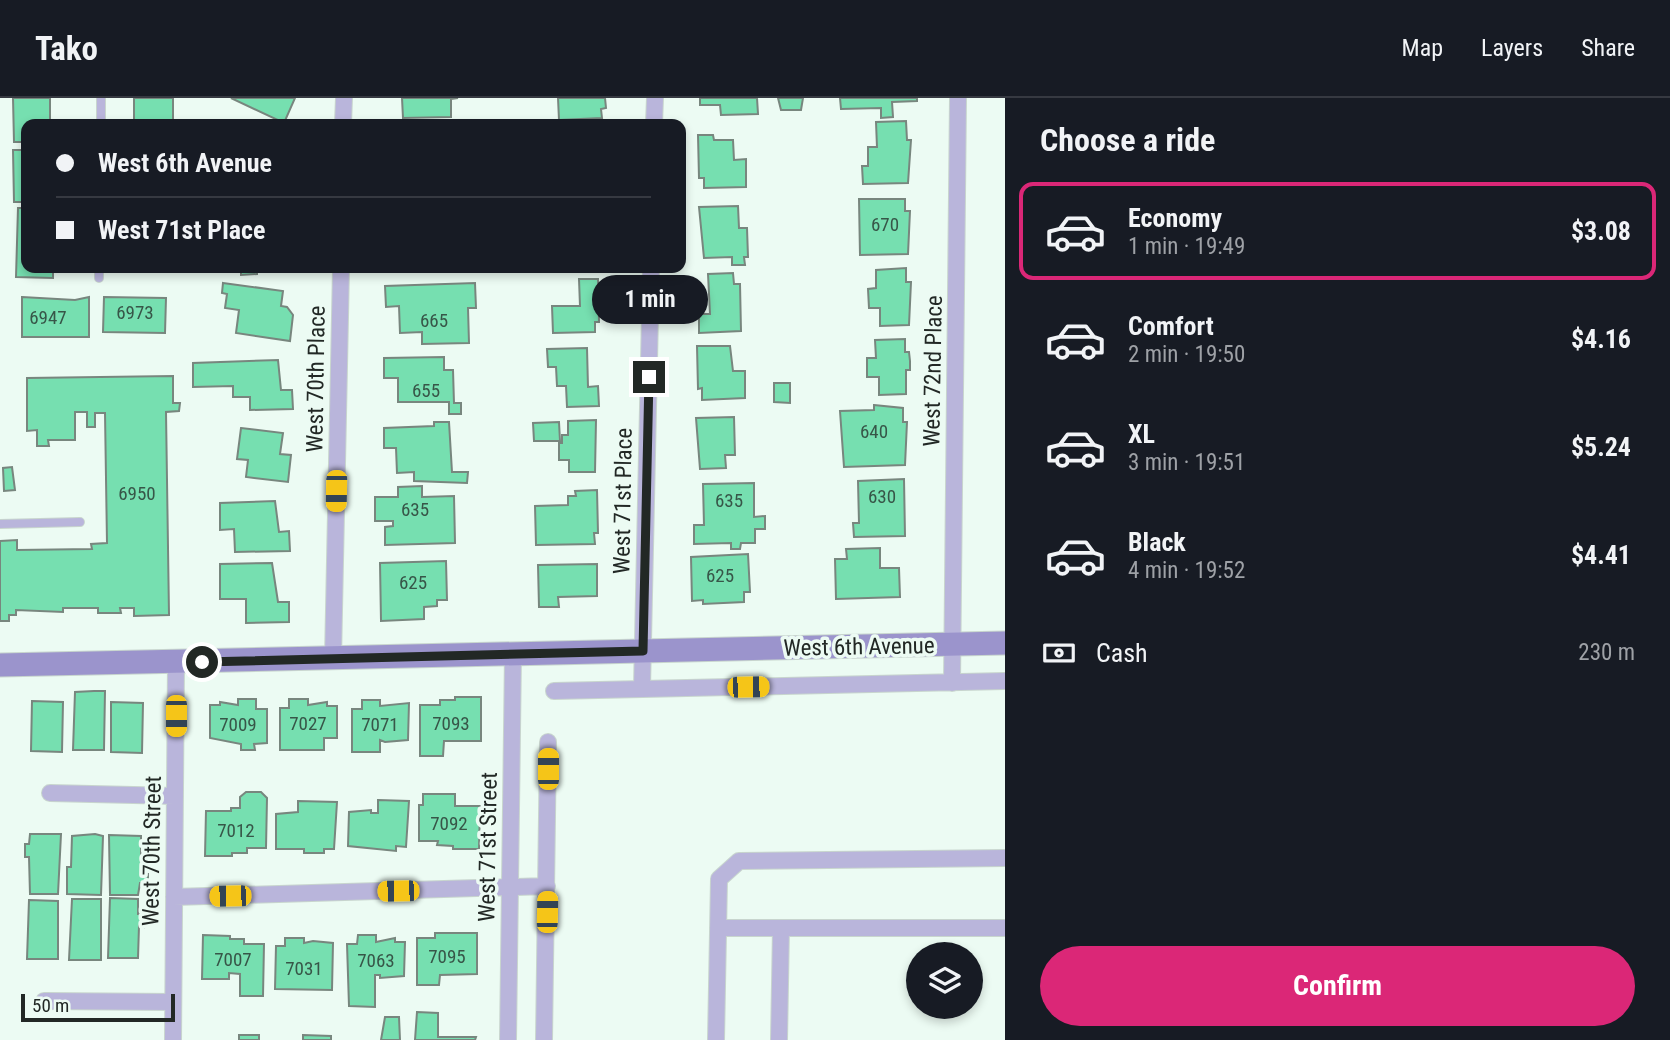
<!DOCTYPE html>
<meta charset="utf-8">
<style>
:root{--surface:#171b24;--page:#242831;--text:#f1f3f6;--muted:#9ea1a6;--line:#363941;--accent:#db2777}
body{margin:0;font-family:"Roboto Condensed",sans-serif;background:var(--page);color:var(--text);height:100vh;display:flex;flex-direction:column;font-size:26px;white-space:nowrap}
*{box-sizing:border-box;margin:0}
p{font-size:23px;color:var(--muted)}
.icon{flex:none;width:38px;height:38px;fill:none;stroke:currentColor;stroke-width:2;stroke-linecap:round;stroke-linejoin:round}
.map{position:relative;flex:1;overflow:hidden}
.sheet{display:flex;flex-direction:column;background:var(--surface);width:665px}
.sheet>*{flex:none}
.banner{position:absolute;left:21px;top:21px;width:665px;height:154px;border-radius:14px;box-shadow:0 4px 10px #0003;display:grid;align-content:center;height:154px;padding:0 35px;background:var(--surface)}
.buttons{position:absolute;left:906px;top:844px;display:grid;gap:14px}
.buttons a{display:grid;place-items:center;width:77px;height:77px;border-radius:50%;background:var(--surface);box-shadow:0 4px 10px #0003;font-size:35px}
.scale{position:absolute;left:21px;bottom:18px;width:154px;box-sizing:border-box;padding-left:7px;border:4px solid #222825;border-top:0;font-size:19px;line-height:24px;white-space:nowrap;color:#222825;-webkit-text-stroke:5px #ecfbf3;paint-order:stroke}
.end{position:absolute;width:32px;height:32px;margin:-16px;border:9px solid #222825;background:#fff;box-shadow:0 0 0 4px #fff}
.from{border-radius:50%}
.bubble{position:absolute;height:49px;border-radius:24px;background:var(--surface);box-shadow:0 4px 10px #0003;font-size:23px;font-weight:700;line-height:49px;text-align:center}
.car{position:absolute;width:21px;height:42px;margin:-21px -10px;border-radius:9px;box-shadow:0 0 5px 2px #0007;background:linear-gradient(#f5c518 24%,#345 0 40%,#f5c518 0 76%,#345 0 86%,#f5c518 0)}
.banner b{display:flex;align-items:center;gap:24px;height:66px;font-size:26px}
.banner b+b{border-top:2px solid var(--line)}
.banner i{width:18px;height:18px;background:var(--text)}
ul{padding:0;list-style:none}
li{display:flex;align-items:center;gap:21px;height:98px;margin:0 14px 10px;padding:0 21px;border:4px solid transparent;border-radius:14px}
li div{flex:1}
li b{display:block;font-size:26px}
li em{font-style:normal;font-weight:700}
li.active{border-color:var(--accent)}
li>.icon{width:63px;height:63px;stroke-width:1.5}
h2{padding:0 35px;font-size:32px;line-height:84px}
.pay{display:flex;align-items:center;gap:18px;height:77px;padding:0 35px;font-size:26px}
.pay p{margin-inline-start:auto}
.button{display:flex;gap:14px;margin-top:auto;padding:14px 35px}
.button a{flex:1;height:80px;border-radius:42px;background:var(--accent);color:#fff;font-size:28px;font-weight:700;line-height:80px;text-align:center}
header{display:flex;align-items:center;gap:42px;box-sizing:border-box;height:98px;padding:0 35px;background:var(--surface);border-bottom:2px solid var(--line)}
header strong{font-size:33px}
nav{display:flex;gap:38px;margin-inline-start:auto;font-size:24px}
main{display:flex;flex:1;min-height:0}
.map>svg:first-child{display:block}
.building{fill:#76dfb0;stroke:#78867e;stroke-width:2}
.lines{fill:none;stroke-linecap:round;stroke-linejoin:round}
.lane-casing{stroke:#c8d5ce;stroke-width:10}
.street-casing{stroke:#c8d5ce;stroke-width:18}
.secondary-casing{stroke:#c8d5ce;stroke-width:25}
.lane{stroke:#b9b5db;stroke-width:8}
.street{stroke:#b9b5db;stroke-width:16}
.secondary{stroke:#9b94cc;stroke-width:23}
.route{stroke:#222825;stroke-width:9}
.labels{text-anchor:middle;dominant-baseline:central;stroke-width:7;stroke-linejoin:round;paint-order:stroke}
.number-label{font-size:19px;fill:#375648}
.street-label{font-size:23px;fill:#222825;stroke:#ecfbf3}
</style>
<header>
<strong>Tako</strong>
<nav><a>Map</a><a>Layers</a><a>Share</a></nav>
</header>
<main>
<div class="map">
<svg width="1005" height="942" viewBox="0 0 1005 942">
<rect width="100%" height="100%" fill="#ecfbf3"/>
<!-- building -->
<path class="building" d="M13,0H50V26H26V44H14Z
M134,0H173V26H134Z
M231,0H295L284,25Z
M402,0H458L451,1V19L403,20Z
M558,0H605L606,10L601,11L602,20L559,22Z
M700,0H757L758,16L721,17L720,7H700Z
M778,0H803L801,12H781Z
M840,0H917V3L892,4L893,19L881,20V10L841,11Z
M906,23L907,42H911L908,85L863,86L862,68H868V49H877L876,24Z
M698,37H713L714,42H733L734,62L746,61V89L704,90V80H699Z
M13,52H26V104H14Z
M859,101H905V113H910L908,156L860,157Z
M738,108L739,130H747L748,159H744L745,167H732V159L704,160L699,109Z
M18,110H26V170H53V180L16,179Z
M132,170H171V174L132,173Z
M241,170H280H257V176L241,177Z
M906,170V184H911L909,227L880,228V210H869L868,191L876,190V172Z
M733,175L734,186H740L741,233L699,235V216H710L708,176Z
M579,181H598L599,224H595V234L553,235L552,208H580Z
M223,185L283,193L281,208L287,209L293,217L290,243L236,235L239,212L225,210L227,196L222,195Z
M475,185L476,210H468L469,245L422,246V234L400,235L399,208L386,209L385,188Z
M22,199L75,202L89,199V239H22Z
M104,199L166,200L165,235L103,234Z
M905,241V254H909L910,263V272H906V296L879,297V279H867V260H876L875,242Z
M697,248H730L733,273H745V300L702,302V290L698,291Z
M587,250L588,289L598,288L599,308L567,309L566,288H557L556,269H548L547,251Z
M444,259V272H453L454,305H461V316H449V304H398V280H384V260Z
M278,262L281,292H292L293,311L250,312V299H233V288L193,289V265Z
M173,278V305H180L179,313L166,314L169,517L134,518V510H120L121,515H98V510H63V514L16,512V517H9V523H0V443L17,442V452L92,451L91,446L107,445L105,315H95V329H87V314H75V342H48L49,348H37V332L27,333V280Z
M774,285H790V305L774,304Z
M874,307L903,310V324H907L905,367L844,369L840,313L874,312Z
M734,319L735,357H725L726,370L700,371L696,320Z
M596,322L595,374H569V362H559V345H562V337H568V323Z
M434,324H449L452,374H468L467,385L414,383V374L397,375L396,350H384V330L434,328Z
M559,324L560,343H534L533,325Z
M241,330L283,335L280,356L291,357L288,384L246,379L248,362L237,361Z
M12,369L15,392L4,393L3,370Z
M904,381L905,438L854,439L853,425H859L858,383Z
M754,385V419L765,418V431H755V445H741L740,451H731V445L694,446V427H704L703,386Z
M422,388V399L454,398L455,445L385,447V429L393,428V423H375V399H398V389Z
M597,392L598,435H594L595,446L536,447L535,408L568,407V398H576L575,393Z
M275,403L279,434L289,433L290,453L235,454L234,431L220,432V405Z
M880,450V470H899L900,499L836,501L835,461H847L846,451Z
M748,456L750,494H744V504L703,506V502L692,503L691,459Z
M446,463L447,502H437V508L424,509V521L381,523L380,465Z
M272,465L278,504H289V524L246,525V501H220V466Z
M597,466V498L558,499L559,509H539L538,467Z
M94,593H105L104,652H73L75,594Z
M455,599H481V643H444L443,658H420V607H440V602H455Z
M238,601H256V611H267V645L254,646L255,652H241V646L210,640V607H220V604L238,607Z
M289,601H308V607L327,604V608H337V640H324V652H280V610H289Z
M362,602H380V608L409,605L408,642L385,644L380,642V654H352V611H362Z
M32,603L63,604L62,654L31,653Z
M111,604L143,605L142,655L111,654Z
M246,694H261L267,700L266,750H247V755H232V758H205L206,713H231V710H240V699Z
M423,696H455V708H480L479,751H453V748L437,747L438,743H419V707H423Z
M378,702L409,703L406,749L396,748V753L348,748L349,714L371,712V715H378Z
M298,703L337,704L334,751H324V755H304V751H276V716L298,714Z
M30,736H61L58,796H30L29,759H25V746H29Z
M95,736L103,738L101,797L67,796V769H71L72,738Z
M109,737L141,738V772H148V785H140L138,797H110Z
M110,800L138,801V816H144V829L139,828L138,860H108Z
M72,801H101V862H69Z
M29,802L58,803V861H27Z
M435,835H477V876L440,877L439,887H417V840H435Z
M203,837L230,838V841H244V846H264L263,898H240V876L229,875V881H202Z
M358,837H376V844L395,840V844H405L404,878L380,880V877H375V909L349,908L347,846H357Z
M285,840H304V845L313,843L333,845L332,892L275,891L276,848H285Z
M417,914L438,915V939H476L475,942H415Z
M385,919H399L400,942H381Z
M239,937H259V942H239Z
M303,937L331,938V942H303Z"/>
<g class="lines">
<defs>
<path id="lane" d="M101,26V0
M99,180V170
M0,426L80,424"/>
<path id="street" d="M343,26L344,0
M654,26L655,0
M333,561L341,170
M952,585L958,0
M642,590L651,170
M554,593L1005,583
M50,695L175,698
M174,799L547,788
M718,830H1005
M44,903L173,904
M173,942L176,564
M508,942L513,556
M544,942L548,644
M716,942L719,781L739,763L1005,760
M779,942L781,830"/>
<path id="secondary" d="M0,567L1005,545"/>
</defs>
<!-- lane casing -->
<use href="#lane" class="lane-casing"/>
<!-- street casing -->
<use href="#street" class="street-casing"/>
<!-- secondary casing -->
<use href="#secondary" class="secondary-casing"/>
<!-- lane -->
<use href="#lane" class="lane"/>
<!-- street -->
<use href="#street" class="street"/>
<!-- secondary -->
<use href="#secondary" class="secondary"/>
</g>
<g class="lines">
<!-- route -->
<path class="route" d="M202,564L643,553L649,279"/>
</g>
<g class="labels">
<!-- number labels -->
<g class="number-label">
<text x="885" y="126">670</text>
<text x="135" y="214">6973</text>
<text x="48" y="219">6947</text>
<text x="434" y="222">665</text>
<text x="426" y="292">655</text>
<text x="874" y="333">640</text>
<text x="137" y="395">6950</text>
<text x="882" y="398">630</text>
<text x="729" y="402">635</text>
<text x="415" y="411">635</text>
<text x="720" y="477">625</text>
<text x="413" y="484">625</text>
<text x="308" y="625">7027</text>
<text x="451" y="625">7093</text>
<text x="238" y="626">7009</text>
<text x="380" y="626">7071</text>
<text x="449" y="725">7092</text>
<text x="236" y="732">7012</text>
<text x="447" y="858">7095</text>
<text x="233" y="861">7007</text>
<text x="376" y="862">7063</text>
<text x="304" y="870">7031</text>
</g>
<!-- street labels -->
<g class="street-label">
<text transform="translate(933 273) rotate(-89)">West 72nd Place</text>
<text transform="translate(316 281) rotate(-89)">West 70th Place</text>
<text transform="translate(623 403) rotate(-89)">West 71st Place</text>
<text transform="translate(859 549) rotate(-1)">West 6th Avenue</text>
<text transform="translate(488 749) rotate(-89)">West 71st Street</text>
<text transform="translate(152 753) rotate(-89)">West 70th Street</text>
</g>
</g>
</svg>
<div class="buttons">
<a><svg class="icon" aria-label="layers" viewBox="0 0 24 24"><path d="M12 4l9 5-9 5-9-5zM3 14l9 5 9-5"/></svg></a>
</div>
<div class="scale">50 m</div>
<i class="end from" style="left:202px;top:564px"></i>
<i class="end" style="left:649px;top:279px"></i>
<div class="bubble" style="left:592px;top:177px;width:116px">1 min</div>
<i class="car" style="left:336px;top:393px;rotate:181deg"></i>
<i class="car" style="left:748px;top:589px;rotate:89deg"></i>
<i class="car" style="left:176px;top:618px;rotate:180deg"></i>
<i class="car" style="left:548px;top:671px;rotate:0deg"></i>
<i class="car" style="left:398px;top:793px;rotate:269deg"></i>
<i class="car" style="left:230px;top:798px;rotate:269deg"></i>
<i class="car" style="left:547px;top:814px;rotate:1deg"></i>
<div class="banner">
<b><i class="from"></i>West 6th Avenue</b>
<b><i></i>West 71st Place</b>
</div>
</div>
<section class="sheet">
<h2>Choose a ride</h2>
<ul>
<li class="active"><svg class="icon" aria-label="car" viewBox="0 0 24 24"><path d="M5 17H2v-5l4-1 3-4h7l3 4 3 1v5h-3M9 17h6M6 11h13"/><circle cx="7" cy="17" r="2"/><circle cx="17" cy="17" r="2"/></svg><div><b>Economy</b><p>1 min · 19:49</p></div><em>$3.08</em></li>
<li><svg class="icon" aria-label="car" viewBox="0 0 24 24"><path d="M5 17H2v-5l4-1 3-4h7l3 4 3 1v5h-3M9 17h6M6 11h13"/><circle cx="7" cy="17" r="2"/><circle cx="17" cy="17" r="2"/></svg><div><b>Comfort</b><p>2 min · 19:50</p></div><em>$4.16</em></li>
<li><svg class="icon" aria-label="car" viewBox="0 0 24 24"><path d="M5 17H2v-5l4-1 3-4h7l3 4 3 1v5h-3M9 17h6M6 11h13"/><circle cx="7" cy="17" r="2"/><circle cx="17" cy="17" r="2"/></svg><div><b>XL</b><p>3 min · 19:51</p></div><em>$5.24</em></li>
<li><svg class="icon" aria-label="car" viewBox="0 0 24 24"><path d="M5 17H2v-5l4-1 3-4h7l3 4 3 1v5h-3M9 17h6M6 11h13"/><circle cx="7" cy="17" r="2"/><circle cx="17" cy="17" r="2"/></svg><div><b>Black</b><p>4 min · 19:52</p></div><em>$4.41</em></li>
</ul>
<div class="pay"><svg class="icon" aria-label="cash" viewBox="0 0 24 24"><path d="M3 7h18v10H3z"/><circle cx="12" cy="12" r="2"/></svg>Cash<p>230 m</p></div>
<div class="button"><a>Confirm</a></div>
</section>
</main>
